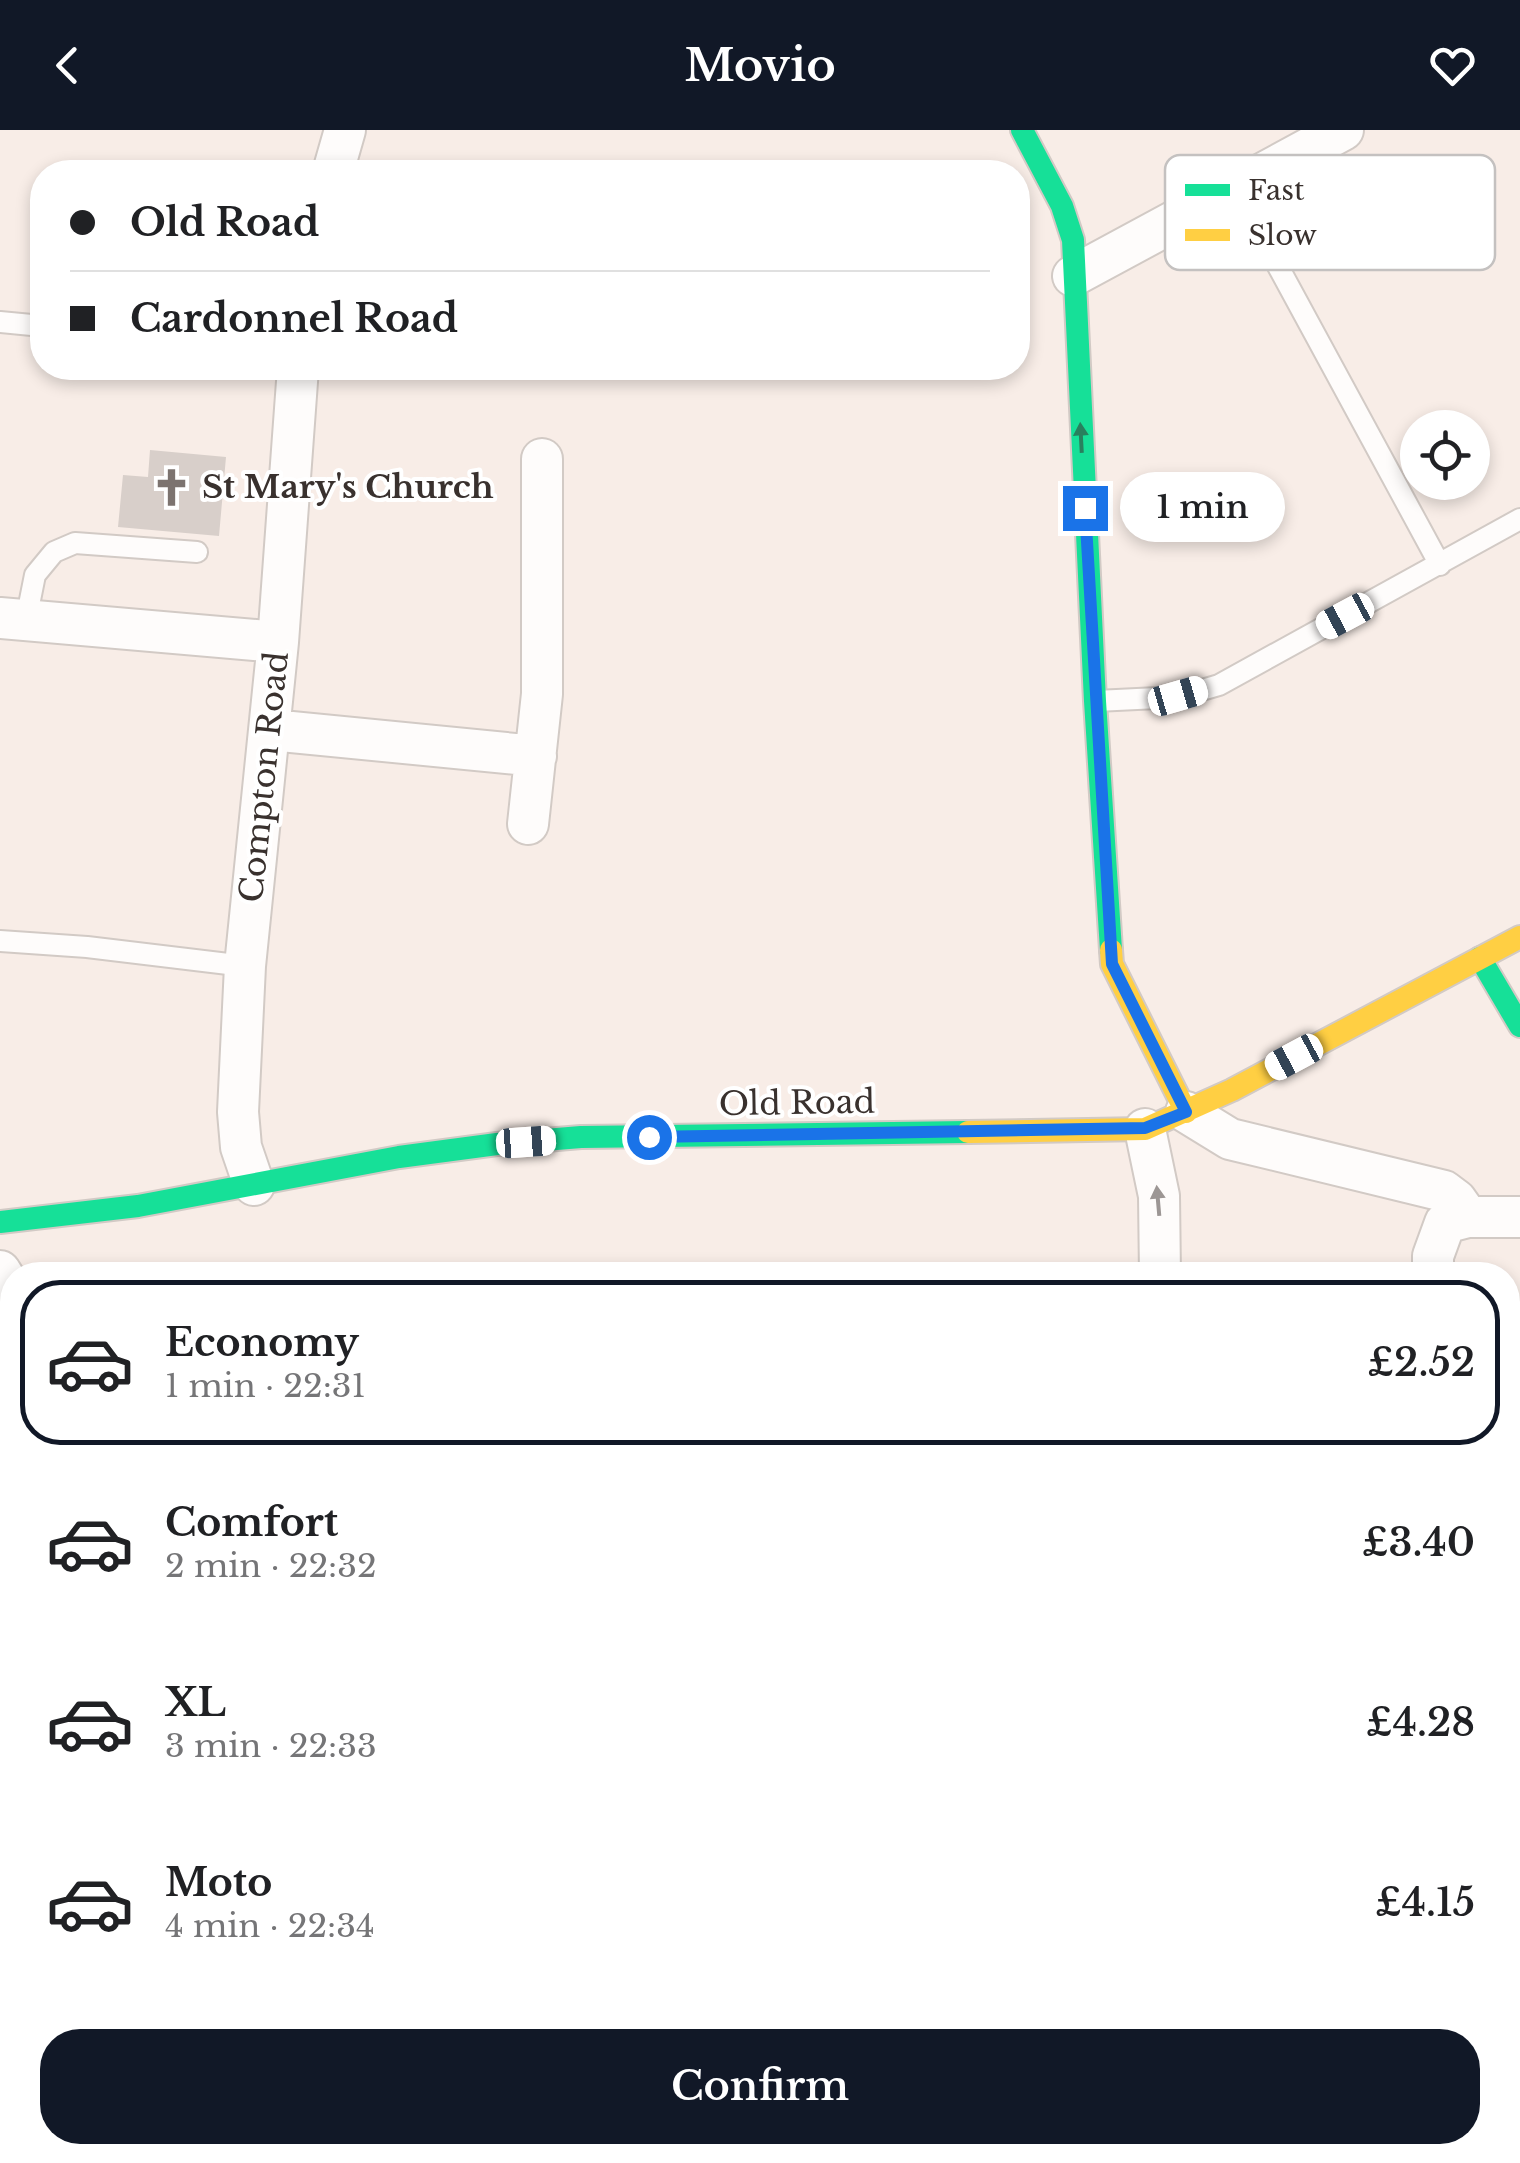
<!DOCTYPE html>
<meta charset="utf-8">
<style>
:root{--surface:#fff;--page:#f2f2f2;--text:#202124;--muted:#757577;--line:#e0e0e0;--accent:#111827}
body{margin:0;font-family:"Libre Baskerville",serif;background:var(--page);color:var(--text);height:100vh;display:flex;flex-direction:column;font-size:38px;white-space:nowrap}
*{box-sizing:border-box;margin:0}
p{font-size:32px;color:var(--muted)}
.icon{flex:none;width:55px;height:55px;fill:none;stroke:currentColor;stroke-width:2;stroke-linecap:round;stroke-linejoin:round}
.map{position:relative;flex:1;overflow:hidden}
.sheet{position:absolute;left:0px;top:1132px;width:1520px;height:902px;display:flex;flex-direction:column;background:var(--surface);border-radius:40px 40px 0 0;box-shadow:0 5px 15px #0003}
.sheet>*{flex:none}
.banner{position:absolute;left:30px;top:30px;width:1000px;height:220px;border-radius:40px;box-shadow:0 5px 15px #0003;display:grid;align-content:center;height:220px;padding:0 40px;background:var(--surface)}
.buttons{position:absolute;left:1400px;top:280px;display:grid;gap:20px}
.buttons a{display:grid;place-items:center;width:90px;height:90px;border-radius:50%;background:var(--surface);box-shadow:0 5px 15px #0003;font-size:50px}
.end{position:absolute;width:45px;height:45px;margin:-22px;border:12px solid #1a73e8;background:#fff;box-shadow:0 0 0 5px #fff}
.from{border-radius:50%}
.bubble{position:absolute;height:70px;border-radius:35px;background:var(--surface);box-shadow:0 5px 15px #0003;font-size:32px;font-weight:600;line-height:70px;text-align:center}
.car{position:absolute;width:30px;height:60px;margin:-30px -15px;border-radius:12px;box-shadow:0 0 8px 2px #0007;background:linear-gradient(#fff 24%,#345 0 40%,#fff 0 76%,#345 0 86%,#fff 0)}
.banner b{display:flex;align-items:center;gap:35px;height:95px;font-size:38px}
.banner b+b{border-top:2px solid var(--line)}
.banner i{width:25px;height:25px;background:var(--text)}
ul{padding:18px 0 0;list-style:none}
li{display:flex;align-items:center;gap:30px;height:165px;margin:0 20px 15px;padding:0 20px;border:5px solid transparent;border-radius:40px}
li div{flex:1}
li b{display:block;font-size:38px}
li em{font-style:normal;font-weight:600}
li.on{border-color:var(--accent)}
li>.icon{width:90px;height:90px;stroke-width:1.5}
.button{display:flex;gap:20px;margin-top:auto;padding:20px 40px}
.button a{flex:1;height:115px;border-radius:40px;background:var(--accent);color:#fff;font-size:40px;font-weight:600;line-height:115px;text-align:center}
header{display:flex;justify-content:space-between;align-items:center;height:130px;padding:0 40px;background:var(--accent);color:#fff;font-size:45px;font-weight:600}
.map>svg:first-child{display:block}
.building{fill:#d8cfca}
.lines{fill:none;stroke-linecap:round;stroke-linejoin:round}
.lane-casing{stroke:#d2cac5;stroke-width:24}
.street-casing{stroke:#d2cac5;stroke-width:44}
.fast-casing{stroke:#d2cac5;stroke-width:26}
.slow-casing{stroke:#d2cac5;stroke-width:26}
.lane{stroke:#fefcfb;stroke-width:20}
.street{stroke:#fefcfb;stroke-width:40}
.fast{stroke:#16e098;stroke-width:22}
.slow{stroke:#ffcf43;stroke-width:22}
.oneway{fill:#29805e}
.oneway2{fill:#9c9694}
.route{stroke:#1a73e8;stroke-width:12}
.labels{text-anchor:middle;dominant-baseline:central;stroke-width:8;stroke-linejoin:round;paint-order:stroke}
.poi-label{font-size:32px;font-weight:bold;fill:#39312e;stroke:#fff;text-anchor:start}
.street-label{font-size:32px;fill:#39312e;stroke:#fff}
.key{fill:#fff;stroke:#c4c1c0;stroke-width:2.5}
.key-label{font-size:28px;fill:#39312e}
</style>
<header><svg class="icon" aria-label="back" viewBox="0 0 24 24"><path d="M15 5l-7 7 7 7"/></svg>Movio<svg class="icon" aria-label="heart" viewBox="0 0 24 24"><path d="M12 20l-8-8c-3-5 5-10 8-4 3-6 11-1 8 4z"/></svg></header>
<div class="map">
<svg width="1520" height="2033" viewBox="0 0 1520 2033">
<rect width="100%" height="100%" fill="#f8ede7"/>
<!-- building -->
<path class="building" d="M150,320L226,327L219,406L118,397L123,345L148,347Z
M12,1902V1939L0,1935V1914L7,1917Z
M515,2022H549L541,2033H529Z
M558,2022H679L673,2033H553Z
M1211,2022H1213L1224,2033H1206Z
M155,2023L178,2033H150Z"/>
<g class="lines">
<defs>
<path id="lane" d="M1235,57L1440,435
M0,192L42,196
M26,490L35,445L54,422L75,413L197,422
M1096,571L1178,567L1219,555L1520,389
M0,811L87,817L245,836
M0,1271L12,1249"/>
<path id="street" d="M333,42L345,0
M1073,146L1343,0
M0,488L278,512
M271,600L536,626
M528,694L542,564V329
M1186,982L1230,1009L1444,1061L1456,1070L1468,1087
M1145,999L1159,1066L1160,1145
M254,1055L241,1017L238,982L245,836L278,512L298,238
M0,1141L12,1160
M1433,1145V1126L1445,1093L1468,1087H1520
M419,2022L431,2033
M1246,2022L1255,2033
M1435,2022V2033
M230,2033L234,2022"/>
<path id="fast" d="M1022,0L1062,76L1073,110L1095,571L1111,820
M1480,828L1520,896
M0,1092L138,1076L399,1027L497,1014L581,1007L968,1002
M784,2022L806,2033"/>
<path id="slow" d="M1111,820L1112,834L1186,982
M968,1002L1145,999L1232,960L1520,807
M0,1641L12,1646"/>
</defs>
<!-- lane casing -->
<use href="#lane" class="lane-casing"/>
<!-- street casing -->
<use href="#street" class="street-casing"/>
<!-- fast casing -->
<use href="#fast" class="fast-casing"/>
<!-- slow casing -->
<use href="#slow" class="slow-casing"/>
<!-- lane -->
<use href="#lane" class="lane"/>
<!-- street -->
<use href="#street" class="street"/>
<!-- fast -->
<use href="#fast" class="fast"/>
<!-- slow -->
<use href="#slow" class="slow"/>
</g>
<!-- one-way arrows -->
<defs><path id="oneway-solid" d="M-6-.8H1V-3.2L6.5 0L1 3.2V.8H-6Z" transform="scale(2.5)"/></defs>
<use class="oneway" href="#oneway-solid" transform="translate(1081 308) rotate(-93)"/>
<use class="oneway2" href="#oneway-solid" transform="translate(1158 1071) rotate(-95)"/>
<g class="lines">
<!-- route -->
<path class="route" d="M649,1007L1145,998L1186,982L1112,834L1085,378"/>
</g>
<!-- icons -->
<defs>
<symbol id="church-bare" viewBox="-9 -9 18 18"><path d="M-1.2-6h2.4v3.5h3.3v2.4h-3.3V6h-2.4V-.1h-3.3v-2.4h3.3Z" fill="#7c736f" stroke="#fff" stroke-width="2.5" paint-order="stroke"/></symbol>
</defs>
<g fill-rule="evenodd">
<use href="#church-bare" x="144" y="330" width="55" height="55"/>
</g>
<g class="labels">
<!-- poi labels -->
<g class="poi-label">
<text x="202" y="357">St Mary's Church</text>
</g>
<!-- street labels -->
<g class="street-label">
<text transform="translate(264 647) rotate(-84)">Compton Road</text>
<text transform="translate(797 973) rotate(-1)">Old Road</text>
</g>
</g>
<!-- legend -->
<rect x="1165" y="25" width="330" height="115" rx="15" class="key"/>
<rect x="1185" y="54" width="45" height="12" fill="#16e098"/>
<rect x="1185" y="99" width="45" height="12" fill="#ffcf43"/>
<g class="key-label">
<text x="1248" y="70">Fast</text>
<text x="1248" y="115">Slow</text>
</g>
</svg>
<div class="buttons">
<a><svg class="icon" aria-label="locate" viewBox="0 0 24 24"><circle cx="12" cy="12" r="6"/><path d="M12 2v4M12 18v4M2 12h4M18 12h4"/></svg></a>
</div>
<i class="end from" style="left:649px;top:1007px"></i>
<i class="end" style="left:1085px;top:378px"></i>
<div class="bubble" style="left:1120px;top:342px;width:165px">1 min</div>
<i class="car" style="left:1345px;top:486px;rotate:242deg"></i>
<i class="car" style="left:1178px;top:566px;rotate:74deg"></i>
<i class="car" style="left:1294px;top:927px;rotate:242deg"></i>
<i class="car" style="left:526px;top:1012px;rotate:86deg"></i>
<div class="banner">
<b><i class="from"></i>Old Road</b>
<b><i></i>Cardonnel Road</b>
</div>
<section class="sheet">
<ul>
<li class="on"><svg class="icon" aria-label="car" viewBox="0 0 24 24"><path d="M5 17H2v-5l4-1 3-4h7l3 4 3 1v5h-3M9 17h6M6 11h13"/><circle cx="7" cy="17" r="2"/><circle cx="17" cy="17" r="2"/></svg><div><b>Economy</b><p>1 min · 22:31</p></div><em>£2.52</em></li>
<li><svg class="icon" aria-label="car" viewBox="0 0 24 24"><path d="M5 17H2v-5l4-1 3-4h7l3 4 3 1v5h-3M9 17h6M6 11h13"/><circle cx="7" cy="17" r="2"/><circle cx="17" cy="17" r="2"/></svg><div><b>Comfort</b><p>2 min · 22:32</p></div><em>£3.40</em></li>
<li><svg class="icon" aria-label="car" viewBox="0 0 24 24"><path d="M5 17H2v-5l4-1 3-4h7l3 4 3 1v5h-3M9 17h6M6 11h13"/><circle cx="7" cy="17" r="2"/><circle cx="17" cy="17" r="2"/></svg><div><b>XL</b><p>3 min · 22:33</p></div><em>£4.28</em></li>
<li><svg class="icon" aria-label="car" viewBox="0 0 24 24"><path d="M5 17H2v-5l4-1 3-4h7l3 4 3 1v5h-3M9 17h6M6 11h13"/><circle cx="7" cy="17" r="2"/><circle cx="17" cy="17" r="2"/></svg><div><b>Moto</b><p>4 min · 22:34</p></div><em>£4.15</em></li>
</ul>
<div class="button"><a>Confirm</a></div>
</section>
</div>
